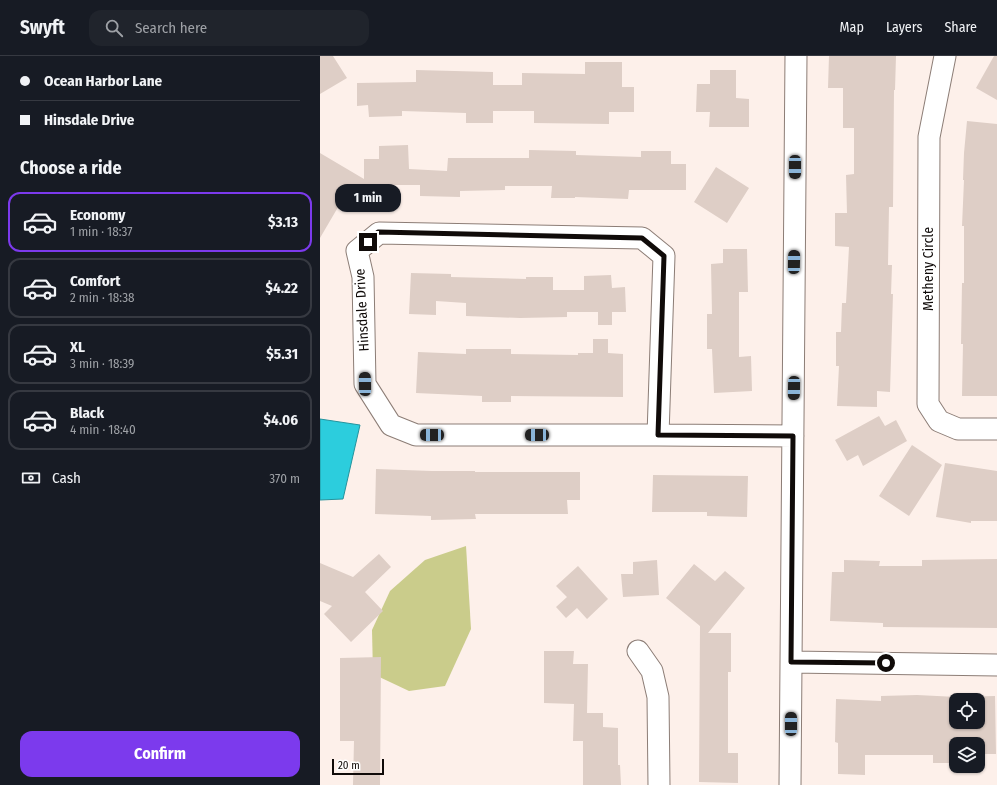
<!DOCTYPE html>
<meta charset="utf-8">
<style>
:root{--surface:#171b24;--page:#20242c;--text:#f1f3f6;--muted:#9ea1a6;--line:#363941;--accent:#7c3aed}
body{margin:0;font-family:"Fira Sans Condensed",sans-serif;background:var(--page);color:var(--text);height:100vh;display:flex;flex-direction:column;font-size:15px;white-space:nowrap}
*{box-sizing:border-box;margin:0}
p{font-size:13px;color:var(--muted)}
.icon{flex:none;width:22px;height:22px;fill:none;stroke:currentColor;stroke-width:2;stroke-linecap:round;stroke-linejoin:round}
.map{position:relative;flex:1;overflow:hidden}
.drawer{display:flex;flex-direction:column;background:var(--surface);width:320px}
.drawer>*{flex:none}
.guide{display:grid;align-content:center;height:88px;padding:0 20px;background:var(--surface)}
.buttons{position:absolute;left:629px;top:637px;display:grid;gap:8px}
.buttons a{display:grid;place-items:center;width:36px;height:36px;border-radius:8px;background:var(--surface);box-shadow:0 1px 3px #0004;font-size:20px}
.scale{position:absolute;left:12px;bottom:10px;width:52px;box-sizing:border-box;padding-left:4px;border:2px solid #100b09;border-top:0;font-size:11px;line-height:14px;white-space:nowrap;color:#100b09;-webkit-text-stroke:3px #fff;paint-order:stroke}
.end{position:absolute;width:18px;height:18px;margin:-9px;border:5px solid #100b09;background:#fff;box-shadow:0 0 0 2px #fff}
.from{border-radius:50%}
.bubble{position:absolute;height:28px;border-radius:12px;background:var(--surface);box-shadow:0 1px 3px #0004;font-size:13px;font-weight:700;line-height:28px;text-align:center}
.car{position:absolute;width:12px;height:24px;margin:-12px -6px;border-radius:5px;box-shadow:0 0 3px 1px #0007;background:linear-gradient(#222 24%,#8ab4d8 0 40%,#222 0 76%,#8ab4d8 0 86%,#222 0)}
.guide b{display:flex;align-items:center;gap:14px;height:38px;font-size:15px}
.guide b+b{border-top:1px solid var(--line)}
.guide i{width:10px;height:10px;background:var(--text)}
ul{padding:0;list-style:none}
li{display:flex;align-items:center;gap:12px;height:60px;margin:0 8px 6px;padding:0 12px;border:2px solid var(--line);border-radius:12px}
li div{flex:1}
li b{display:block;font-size:15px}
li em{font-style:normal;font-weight:700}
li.current{border-color:var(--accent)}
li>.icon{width:36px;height:36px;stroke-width:1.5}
h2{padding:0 20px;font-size:18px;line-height:48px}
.pay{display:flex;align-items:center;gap:10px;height:44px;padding:0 20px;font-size:15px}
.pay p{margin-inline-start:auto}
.button{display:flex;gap:8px;margin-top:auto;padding:8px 20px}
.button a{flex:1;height:46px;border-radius:12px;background:var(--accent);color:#fff;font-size:16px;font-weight:700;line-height:46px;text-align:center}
header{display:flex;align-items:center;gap:24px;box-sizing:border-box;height:56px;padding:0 20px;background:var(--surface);border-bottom:1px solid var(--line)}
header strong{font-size:19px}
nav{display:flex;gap:22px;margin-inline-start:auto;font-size:14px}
.search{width:280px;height:36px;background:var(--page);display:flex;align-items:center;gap:10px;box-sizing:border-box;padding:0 14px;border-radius:12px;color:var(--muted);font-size:15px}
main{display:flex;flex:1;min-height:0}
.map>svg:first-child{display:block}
.green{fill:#cacc8b}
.water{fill:#2ccddd;stroke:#24939d}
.building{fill:#decec6;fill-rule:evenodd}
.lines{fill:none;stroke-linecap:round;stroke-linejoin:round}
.street-casing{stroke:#8c7d76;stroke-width:23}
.street{stroke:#fff;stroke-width:21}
.route{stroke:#100b09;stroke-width:5}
.labels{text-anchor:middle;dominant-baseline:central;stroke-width:3.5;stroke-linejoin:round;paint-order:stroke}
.street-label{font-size:14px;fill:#100b09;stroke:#fff}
</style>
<header>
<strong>Swyft</strong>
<div class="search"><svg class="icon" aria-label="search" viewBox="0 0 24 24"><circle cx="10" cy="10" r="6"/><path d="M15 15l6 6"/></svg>Search here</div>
<nav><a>Map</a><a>Layers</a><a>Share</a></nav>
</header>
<main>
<section class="drawer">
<div class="guide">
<b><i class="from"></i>Ocean Harbor Lane</b>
<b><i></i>Hinsdale Drive</b>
</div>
<h2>Choose a ride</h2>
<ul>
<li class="current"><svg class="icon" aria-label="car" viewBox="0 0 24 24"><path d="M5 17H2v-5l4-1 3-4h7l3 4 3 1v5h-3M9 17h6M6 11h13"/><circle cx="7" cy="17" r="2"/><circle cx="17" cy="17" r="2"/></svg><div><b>Economy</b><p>1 min · 18:37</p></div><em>$3.13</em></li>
<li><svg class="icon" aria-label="car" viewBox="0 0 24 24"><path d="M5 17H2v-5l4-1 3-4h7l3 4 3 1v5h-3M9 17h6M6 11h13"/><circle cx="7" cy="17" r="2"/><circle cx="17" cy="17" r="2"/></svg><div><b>Comfort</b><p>2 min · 18:38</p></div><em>$4.22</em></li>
<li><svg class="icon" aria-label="car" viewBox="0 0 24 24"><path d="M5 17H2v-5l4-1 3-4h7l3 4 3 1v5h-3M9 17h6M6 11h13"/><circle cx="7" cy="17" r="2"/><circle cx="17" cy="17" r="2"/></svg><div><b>XL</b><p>3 min · 18:39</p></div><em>$5.31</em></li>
<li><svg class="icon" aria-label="car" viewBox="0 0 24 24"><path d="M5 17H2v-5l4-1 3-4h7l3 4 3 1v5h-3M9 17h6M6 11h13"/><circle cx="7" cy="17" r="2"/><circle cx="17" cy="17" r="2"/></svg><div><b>Black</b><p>4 min · 18:40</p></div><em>$4.06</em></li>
</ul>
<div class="pay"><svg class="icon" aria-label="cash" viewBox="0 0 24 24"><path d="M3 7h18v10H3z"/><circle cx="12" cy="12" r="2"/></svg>Cash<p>370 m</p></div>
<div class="button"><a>Confirm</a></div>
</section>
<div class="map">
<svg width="677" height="729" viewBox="0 0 677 729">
<rect width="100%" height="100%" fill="#fdf0ea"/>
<!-- green -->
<path class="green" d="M146,490L151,573L125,630L89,635L53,618L52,574L70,535L105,504Z"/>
<!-- water -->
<path class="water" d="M0,363L40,369L23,443L0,444Z"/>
<!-- building -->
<path class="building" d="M0,0H13L27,22L0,38Z
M509,0H576L575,34H574L573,151H569L568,209H572L571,238H573L570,336L557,335V351L517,350L519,310H516V276H521L522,247H526L529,191L515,190V157H527L526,119L534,118V72H523V32H508Z
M674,0H677V44L656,32Z
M265,6H302V31H314V56H289V68L214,67V55H173V67H146V57L82,55V60L49,61L48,49L37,50V27L96,26V14L173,16V29H202V17L265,18Z
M390,14H416V42L429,43V71H389L390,56H376L377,28H390Z
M647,65L677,68V340H642L643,288H641L642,227H644V170H642L644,124H643L644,97Z
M88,89L89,113L127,115L128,102H209V94L256,95V99L321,101V95H351V108H366V134H309L308,143L255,141V142H231L232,130H185V134L140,135V141L100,140V129H31L0,182V97L44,123V103H59V90Z
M396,111L429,132L407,167L374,146Z
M403,193H427L428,236H419V301L431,300L432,335L394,337L392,293H387V258H392L391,208L403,207Z
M91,217L131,218V221L206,223V221H233V234H264V220L291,219L292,232L305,231L306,256H292V269H278V256H247V261L200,262L146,260V247L116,245V259L89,258Z
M273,283H288V297L303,298V341L191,340V346H162V340L96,337L98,296L146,298V293H191V298L258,299V297H273Z
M559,360L565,370L576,364L587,385L543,410L538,399L527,405L515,384Z
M592,389L622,409L589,460L559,440Z
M625,407L677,415V465H651V467L616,461Z
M56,413L112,415H155V416H260V444H247L248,458H155L156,463L111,464V460L55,458Z
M333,419L428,420L427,461L387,460V456H332Z
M59,498L71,511L45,536L63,555L31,586L4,558L12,550L0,545V507L33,521Z
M677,503V572L563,571V567L510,565L512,516H524V504L560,505L559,510H602V504Z
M337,504L339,539L303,541L301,518H313V506Z
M374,508L395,525L405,515L425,532L388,577H411V616H408V697H418V727L379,726L380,570L346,542Z
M258,510L288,543L267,563L257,552L246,562L236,551L247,541L236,530Z
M224,595H254L253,608H268L267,657H283V671L298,672V709H300L301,729H263V685H253L254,648L224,647Z
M61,601L60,729H33L34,685H20V602Z
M597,639L637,641L675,640L676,698H658V688H636V707H613V699H545V719L518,718V687L515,686L516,643L561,645V640ZM636,644H658V666H636Z"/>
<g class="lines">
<defs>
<path id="street" d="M625,0L609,81L608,348L619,365L638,373H677
M59,177L322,182L344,200L338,379H96L71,369L45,328L43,221L37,195Z
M338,379L473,380
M318,595L332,615L338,641L339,729
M471,606L677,609
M470,729L476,0"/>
</defs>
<!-- street casing -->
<use href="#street" class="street-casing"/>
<!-- street -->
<use href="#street" class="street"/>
</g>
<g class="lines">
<!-- route -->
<path class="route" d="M48,186L58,176L322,182L344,200L338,379L473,380L471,606L566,607"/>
</g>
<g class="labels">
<!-- street labels -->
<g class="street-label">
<text transform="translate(608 213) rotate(-90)">Metheny Circle</text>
<text transform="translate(42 254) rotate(-93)">Hinsdale Drive</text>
</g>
</g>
</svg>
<div class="buttons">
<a><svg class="icon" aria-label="locate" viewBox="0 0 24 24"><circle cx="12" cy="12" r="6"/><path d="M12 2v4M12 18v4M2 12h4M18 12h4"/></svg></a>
<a><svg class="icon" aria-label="layers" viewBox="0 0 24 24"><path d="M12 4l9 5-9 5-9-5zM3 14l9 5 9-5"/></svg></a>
</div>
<div class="scale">20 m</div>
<i class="end from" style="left:566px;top:607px"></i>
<i class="end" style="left:48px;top:186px"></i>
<div class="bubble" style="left:15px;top:128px;width:66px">1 min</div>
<i class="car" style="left:475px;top:111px;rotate:180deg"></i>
<i class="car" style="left:474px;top:206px;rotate:1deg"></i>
<i class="car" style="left:45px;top:328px;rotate:359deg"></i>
<i class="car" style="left:474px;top:332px;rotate:181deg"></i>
<i class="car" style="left:112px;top:379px;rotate:270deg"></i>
<i class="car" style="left:217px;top:379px;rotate:270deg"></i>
<i class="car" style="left:471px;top:668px;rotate:0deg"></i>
</div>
</main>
